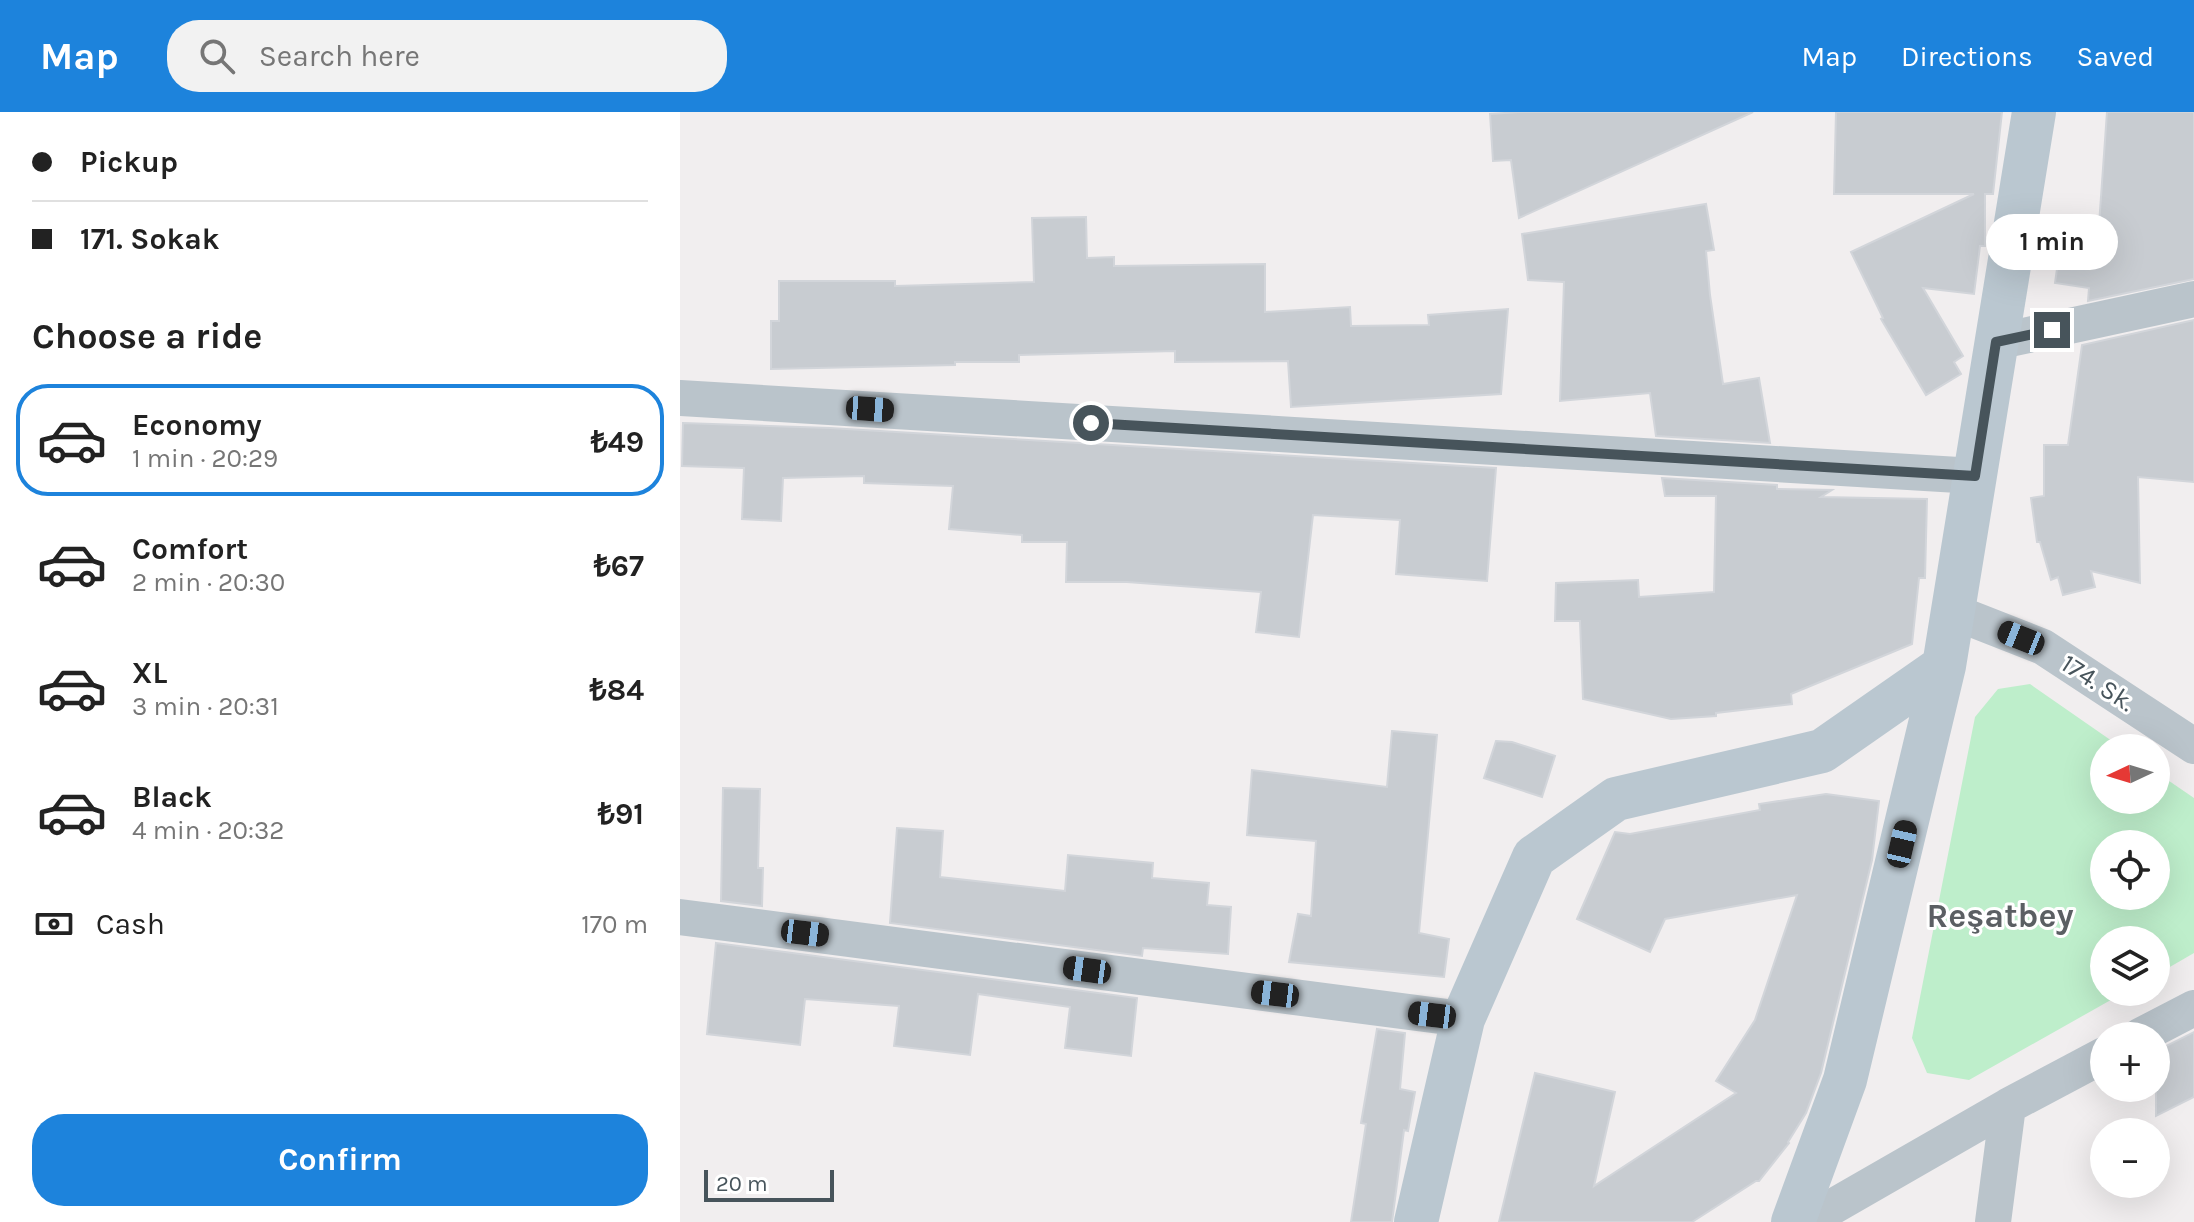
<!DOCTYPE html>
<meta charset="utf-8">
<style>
:root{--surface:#fff;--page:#f2f2f2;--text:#222;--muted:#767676;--line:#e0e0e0;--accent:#1d83dc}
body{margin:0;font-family:Karla,sans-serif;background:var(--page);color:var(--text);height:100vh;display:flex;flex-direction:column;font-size:30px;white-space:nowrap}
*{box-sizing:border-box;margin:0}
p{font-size:26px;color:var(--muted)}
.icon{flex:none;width:44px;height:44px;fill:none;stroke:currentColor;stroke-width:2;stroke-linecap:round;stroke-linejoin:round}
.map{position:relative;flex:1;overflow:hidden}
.panel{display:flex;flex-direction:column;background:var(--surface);width:680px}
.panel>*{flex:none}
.hud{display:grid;align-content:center;height:176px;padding:0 32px;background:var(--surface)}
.needle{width:52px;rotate:266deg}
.tools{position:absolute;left:1410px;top:622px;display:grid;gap:16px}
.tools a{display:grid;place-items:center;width:80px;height:80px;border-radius:50%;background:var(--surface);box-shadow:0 8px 32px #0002;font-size:40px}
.scale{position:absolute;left:24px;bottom:20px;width:130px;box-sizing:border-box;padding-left:8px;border:4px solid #47545b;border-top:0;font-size:22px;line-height:28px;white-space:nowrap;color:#47545b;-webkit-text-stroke:6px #fff;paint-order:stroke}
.end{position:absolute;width:36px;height:36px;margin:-18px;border:10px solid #47545b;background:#fff;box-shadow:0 0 0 4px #fff}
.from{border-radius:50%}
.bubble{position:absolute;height:56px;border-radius:28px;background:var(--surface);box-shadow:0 8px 32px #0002;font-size:26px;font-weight:700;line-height:56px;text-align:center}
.car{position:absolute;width:24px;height:48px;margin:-24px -12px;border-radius:10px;box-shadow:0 0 6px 2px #0007;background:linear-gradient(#222 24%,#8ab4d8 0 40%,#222 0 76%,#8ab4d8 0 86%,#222 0)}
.hud b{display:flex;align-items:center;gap:28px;height:76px;font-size:30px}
.hud b+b{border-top:2px solid var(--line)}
.hud i{width:20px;height:20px;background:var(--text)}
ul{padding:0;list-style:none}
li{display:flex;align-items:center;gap:24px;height:112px;margin:0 16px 12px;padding:0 16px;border:4px solid transparent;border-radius:32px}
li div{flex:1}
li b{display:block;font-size:30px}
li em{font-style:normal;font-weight:700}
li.on{border-color:var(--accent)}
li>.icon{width:72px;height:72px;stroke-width:1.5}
h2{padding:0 32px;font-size:36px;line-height:96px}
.pay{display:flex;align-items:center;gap:20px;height:88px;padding:0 32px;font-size:30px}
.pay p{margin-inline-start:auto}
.cta{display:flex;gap:16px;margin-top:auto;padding:16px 32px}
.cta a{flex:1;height:92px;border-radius:32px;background:var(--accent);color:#fff;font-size:32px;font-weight:700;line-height:92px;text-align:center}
header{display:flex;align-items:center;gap:48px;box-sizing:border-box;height:112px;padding:0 40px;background:var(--accent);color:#fff}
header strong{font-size:38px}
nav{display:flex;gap:44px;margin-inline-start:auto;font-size:28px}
.search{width:560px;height:72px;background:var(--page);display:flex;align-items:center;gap:20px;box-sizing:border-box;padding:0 28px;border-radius:32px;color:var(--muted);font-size:30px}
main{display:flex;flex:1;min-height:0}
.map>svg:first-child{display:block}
.green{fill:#beeecb;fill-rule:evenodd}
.building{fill:#c8ccd1;stroke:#d2d5da;stroke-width:2}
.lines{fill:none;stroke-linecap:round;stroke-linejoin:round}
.minor{stroke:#bac4cb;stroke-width:36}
.secondary{stroke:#bac7d0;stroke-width:44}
.route{stroke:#47545b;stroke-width:10}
.labels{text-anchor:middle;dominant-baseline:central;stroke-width:6;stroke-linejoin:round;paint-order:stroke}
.street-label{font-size:26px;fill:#47545b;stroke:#fff}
.district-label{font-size:34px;font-weight:bold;fill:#5b5f63;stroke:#fff}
</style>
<header>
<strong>Map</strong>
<div class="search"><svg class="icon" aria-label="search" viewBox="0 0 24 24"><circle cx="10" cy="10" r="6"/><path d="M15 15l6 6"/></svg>Search here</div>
<nav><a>Map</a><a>Directions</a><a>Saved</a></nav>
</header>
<main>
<section class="panel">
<div class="hud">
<b><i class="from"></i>Pickup</b>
<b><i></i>171. Sokak</b>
</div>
<h2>Choose a ride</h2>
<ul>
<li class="on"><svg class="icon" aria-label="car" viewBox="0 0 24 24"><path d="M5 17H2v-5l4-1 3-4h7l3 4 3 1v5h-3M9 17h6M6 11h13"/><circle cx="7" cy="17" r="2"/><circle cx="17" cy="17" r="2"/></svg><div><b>Economy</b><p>1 min · 20:29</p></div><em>₺49</em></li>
<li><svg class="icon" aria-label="car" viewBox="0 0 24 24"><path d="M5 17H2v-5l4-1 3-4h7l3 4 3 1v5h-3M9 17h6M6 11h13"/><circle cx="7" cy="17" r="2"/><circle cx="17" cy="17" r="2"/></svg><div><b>Comfort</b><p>2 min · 20:30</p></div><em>₺67</em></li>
<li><svg class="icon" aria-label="car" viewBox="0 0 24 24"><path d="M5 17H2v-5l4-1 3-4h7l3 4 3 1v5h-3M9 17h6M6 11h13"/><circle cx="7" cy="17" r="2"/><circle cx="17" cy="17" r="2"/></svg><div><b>XL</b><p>3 min · 20:31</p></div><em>₺84</em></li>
<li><svg class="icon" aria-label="car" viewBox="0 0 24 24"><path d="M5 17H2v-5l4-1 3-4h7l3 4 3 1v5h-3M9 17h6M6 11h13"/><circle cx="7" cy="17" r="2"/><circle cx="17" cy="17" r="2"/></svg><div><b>Black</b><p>4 min · 20:32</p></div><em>₺91</em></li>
</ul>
<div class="pay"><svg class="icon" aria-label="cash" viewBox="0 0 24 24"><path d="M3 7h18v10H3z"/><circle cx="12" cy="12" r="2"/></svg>Cash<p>170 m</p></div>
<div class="cta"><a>Confirm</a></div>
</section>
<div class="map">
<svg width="1514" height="1110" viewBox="0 0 1514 1110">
<rect width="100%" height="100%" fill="#f1eeef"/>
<!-- green -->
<path class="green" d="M1350,572L1442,636H1424V688H1476V660L1514,686V841L1476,863V828H1424V880H1445L1289,968L1247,961L1232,926L1295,605L1318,577ZM1424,732H1476V784H1424Z"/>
<!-- building -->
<path class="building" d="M839,0H1073L839,106L831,48L813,49L810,2Z
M1156,0H1322L1313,82H1305V134H1300L1294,182L1243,176L1283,244L1274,250L1281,262L1246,283L1201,207L1203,206L1171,140L1294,82H1154Z
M1427,0H1514V167L1408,189L1409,176L1375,171L1380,136L1417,141Z
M1026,92L1034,138L1026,139L1030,183L1043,272L1079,266L1090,331L976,324L970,281L880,289L884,170L848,168L842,122Z
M406,105L407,146L434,145V154L585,152V200L670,195L671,214L749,213L748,203L828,197L821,282L611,295L608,249L495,250V239L339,243V250H275V253L91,257V209H99V169H215V174L354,170L352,106Z
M1514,208V370L1458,365L1460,471L1411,459L1415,475L1383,483L1378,465L1371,468L1360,430H1357L1351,386L1364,384V333H1388L1402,233Z
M3,311L150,316L816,356L807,469L716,462L720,408L633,403L619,525L576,520L581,480L447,470H386L387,430H342V423L269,417L273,374L184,371V364L103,366L101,409L62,407L64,356L2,354Z
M982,366L1097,373V377L1152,378L1141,385L1247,387L1245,466H1239L1232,532L1111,582L1112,592L1036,601V604L991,607L903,587L900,509H875L876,471L958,468L959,485L1034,480L1036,384H985Z
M712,619L757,623L739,821L769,827L764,865L609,850L618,802L631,804L636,729L567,723L572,658L707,675Z
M816,629L832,630L875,644L862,685L804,666Z
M43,676L80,677L78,756H83L82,794L41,789Z
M1146,682L1199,689L1192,748L1141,961L1126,1001L1108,1030L1109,1031L1079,1069H1076L1012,1110H819L855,961L935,980L914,1074L1056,981L1036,969L1075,908L1117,783L985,807L970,840L897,807L935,720L950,722L1080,698L1079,692Z
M217,716L263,719L260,765L385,779L388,743L473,751L472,766L529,771L527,793L551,795L548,842L463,836L462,844L210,811Z
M36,831L457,886L451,944L385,936L390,895L298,882L290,943L214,934L219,894L125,887L120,933L27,922Z
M697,917L725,921L720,977L735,980L728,1019L724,1018L712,1110H671L686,1012L681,1011Z
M1514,920V985L1476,1004V939Z"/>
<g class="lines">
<!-- minor -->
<path class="minor" d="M1316,230L1514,187
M0,286L1295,364
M1274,500L1363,535L1514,634
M0,805L783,907
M1460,924L1514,896
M1126,1110L1328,994L1424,943
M1313,1110L1328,994"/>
<!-- secondary -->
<path class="secondary" d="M736,1110L783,907L854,745L936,687L1142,639L1264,554
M1113,1110L1165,968L1264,554L1354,0"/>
</g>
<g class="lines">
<!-- route -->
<path class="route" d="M411,311L1295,364L1316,230L1372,218"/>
</g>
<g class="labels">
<!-- street labels -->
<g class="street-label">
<text transform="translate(1418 571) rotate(33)">174. Sk.</text>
</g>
<!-- district labels -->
<g class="district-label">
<text x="1320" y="804">Reşatbey</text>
</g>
</g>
</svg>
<div class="tools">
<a><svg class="needle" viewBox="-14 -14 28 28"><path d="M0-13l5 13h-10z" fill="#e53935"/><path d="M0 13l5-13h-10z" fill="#767676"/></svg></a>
<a><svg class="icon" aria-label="locate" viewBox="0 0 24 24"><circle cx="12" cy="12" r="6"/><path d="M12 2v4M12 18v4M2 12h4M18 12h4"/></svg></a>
<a><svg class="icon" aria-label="layers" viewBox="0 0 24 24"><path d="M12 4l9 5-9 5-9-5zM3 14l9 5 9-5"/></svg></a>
<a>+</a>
<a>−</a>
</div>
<div class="scale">20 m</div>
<i class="end from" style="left:411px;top:311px"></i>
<i class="end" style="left:1372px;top:218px"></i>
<div class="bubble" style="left:1306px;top:102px;width:132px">1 min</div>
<i class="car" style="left:190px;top:297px;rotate:94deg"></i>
<i class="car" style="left:1341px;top:526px;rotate:292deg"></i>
<i class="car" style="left:1222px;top:732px;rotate:13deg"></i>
<i class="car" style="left:125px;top:821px;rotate:97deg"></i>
<i class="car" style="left:407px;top:858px;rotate:278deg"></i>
<i class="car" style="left:595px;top:882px;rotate:277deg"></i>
<i class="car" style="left:752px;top:903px;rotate:277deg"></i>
</div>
</main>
